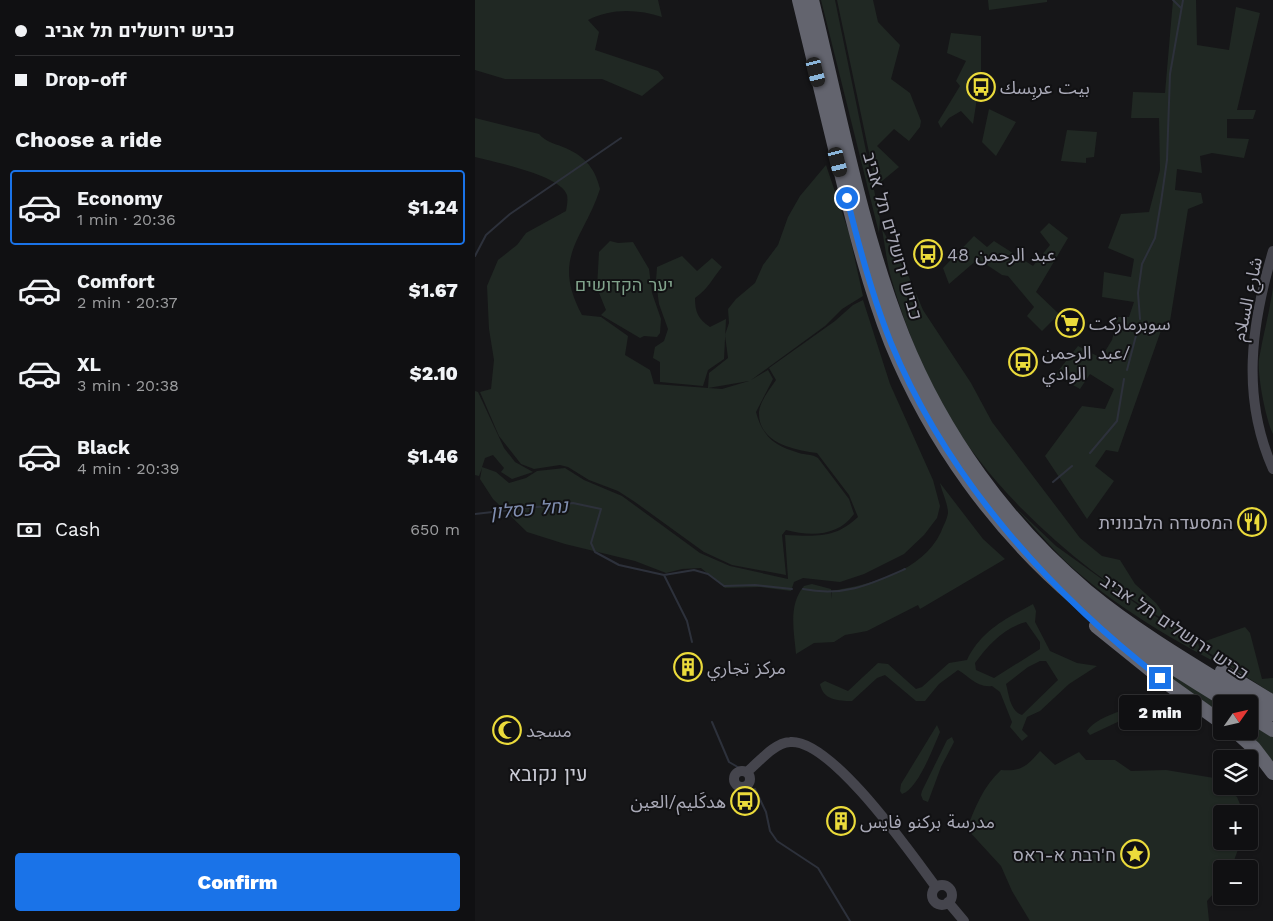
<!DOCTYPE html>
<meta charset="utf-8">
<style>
:root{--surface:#101012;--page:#1e1e20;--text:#f1f3f6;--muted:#9c9d9f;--line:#303032;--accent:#1a73e8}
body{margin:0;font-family:"Work Sans","Noto Sans Arabic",Heebo,sans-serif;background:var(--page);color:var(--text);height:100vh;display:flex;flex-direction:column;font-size:19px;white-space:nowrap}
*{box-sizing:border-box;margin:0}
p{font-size:16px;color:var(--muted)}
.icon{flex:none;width:28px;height:28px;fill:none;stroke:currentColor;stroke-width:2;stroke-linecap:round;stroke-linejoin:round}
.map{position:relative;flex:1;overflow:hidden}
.sheet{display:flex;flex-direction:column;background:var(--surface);width:475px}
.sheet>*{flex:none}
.banner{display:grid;align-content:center;height:110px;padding:0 15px;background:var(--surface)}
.needle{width:32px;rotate:56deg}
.fabs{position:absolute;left:738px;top:695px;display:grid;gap:10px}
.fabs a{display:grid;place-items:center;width:45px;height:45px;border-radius:5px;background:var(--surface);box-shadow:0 1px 4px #0004,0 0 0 1px var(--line);font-size:25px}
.end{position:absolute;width:22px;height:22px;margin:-11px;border:6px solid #1a73e8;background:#fff;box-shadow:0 0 0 2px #fff}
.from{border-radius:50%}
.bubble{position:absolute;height:35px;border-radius:5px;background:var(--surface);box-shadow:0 1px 4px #0004,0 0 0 1px var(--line);font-size:16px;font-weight:800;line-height:35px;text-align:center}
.car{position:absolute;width:15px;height:30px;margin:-15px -8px;border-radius:6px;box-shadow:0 0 4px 1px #0007;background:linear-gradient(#222 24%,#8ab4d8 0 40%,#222 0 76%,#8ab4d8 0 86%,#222 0)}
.banner b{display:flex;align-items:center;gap:18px;height:48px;font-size:19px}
.banner b+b{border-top:1px solid var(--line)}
.banner i{width:12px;height:12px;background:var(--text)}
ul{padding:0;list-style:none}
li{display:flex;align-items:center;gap:15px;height:75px;margin:0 10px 8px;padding:0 5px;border:2px solid transparent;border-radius:5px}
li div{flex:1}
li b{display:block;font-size:19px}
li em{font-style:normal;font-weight:800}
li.active{border-color:var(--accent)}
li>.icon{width:45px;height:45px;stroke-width:1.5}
h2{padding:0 15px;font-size:22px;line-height:60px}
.pay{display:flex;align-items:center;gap:12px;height:55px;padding:0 15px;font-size:19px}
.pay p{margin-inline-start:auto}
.action{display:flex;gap:10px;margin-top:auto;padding:10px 15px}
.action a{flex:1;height:58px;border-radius:5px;background:var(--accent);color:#fff;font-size:20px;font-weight:800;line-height:58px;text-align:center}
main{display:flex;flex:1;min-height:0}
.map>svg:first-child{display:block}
.green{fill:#202823;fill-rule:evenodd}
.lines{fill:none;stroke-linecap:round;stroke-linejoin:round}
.stream{stroke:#2d313b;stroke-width:2}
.secondary{stroke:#45454d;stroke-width:10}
.highway{stroke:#63646e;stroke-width:14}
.route{stroke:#1a73e8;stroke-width:6}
.labels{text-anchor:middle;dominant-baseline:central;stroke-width:4;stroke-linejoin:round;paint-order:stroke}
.poi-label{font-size:18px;fill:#a9a9b7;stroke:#111113;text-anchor:start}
.street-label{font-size:18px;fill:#a9a9b7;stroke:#111113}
.park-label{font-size:18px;fill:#80a28b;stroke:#111113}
.water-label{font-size:19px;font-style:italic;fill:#818fb1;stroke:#111113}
.quarter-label{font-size:20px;fill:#c9cad4;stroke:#111113}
</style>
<main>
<section class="sheet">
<div class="banner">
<b><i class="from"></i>כביש ירושלים תל אביב</b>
<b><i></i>Drop-off</b>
</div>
<h2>Choose a ride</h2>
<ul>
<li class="active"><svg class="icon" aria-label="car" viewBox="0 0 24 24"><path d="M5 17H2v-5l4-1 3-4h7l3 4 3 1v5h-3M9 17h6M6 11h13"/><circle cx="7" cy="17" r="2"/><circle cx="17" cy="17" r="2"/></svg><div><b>Economy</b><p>1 min · 20:36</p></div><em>$1.24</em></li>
<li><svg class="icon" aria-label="car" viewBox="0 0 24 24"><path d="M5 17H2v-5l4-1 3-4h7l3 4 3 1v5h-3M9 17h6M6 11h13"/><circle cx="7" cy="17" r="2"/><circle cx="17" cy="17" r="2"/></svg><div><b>Comfort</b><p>2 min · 20:37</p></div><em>$1.67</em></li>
<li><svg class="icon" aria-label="car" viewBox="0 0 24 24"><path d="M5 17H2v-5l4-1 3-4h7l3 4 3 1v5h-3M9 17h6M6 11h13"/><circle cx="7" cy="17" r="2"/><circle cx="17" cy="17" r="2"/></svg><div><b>XL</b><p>3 min · 20:38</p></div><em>$2.10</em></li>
<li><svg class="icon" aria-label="car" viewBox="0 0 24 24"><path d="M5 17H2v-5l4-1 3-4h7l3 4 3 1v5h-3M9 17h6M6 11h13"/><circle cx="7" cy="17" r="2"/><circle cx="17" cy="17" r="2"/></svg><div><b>Black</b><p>4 min · 20:39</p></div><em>$1.46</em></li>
</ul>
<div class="pay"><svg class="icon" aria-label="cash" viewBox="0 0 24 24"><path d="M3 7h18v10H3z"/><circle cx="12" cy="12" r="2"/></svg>Cash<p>650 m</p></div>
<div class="action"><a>Confirm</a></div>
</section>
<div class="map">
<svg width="798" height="921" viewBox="0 0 798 921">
<rect width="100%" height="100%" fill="#161618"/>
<!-- green -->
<path class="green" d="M0,0H183L187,17C163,9 136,8 113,20L124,32L120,50L183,71L189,78L167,96L127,79H30L0,70Z
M346,0H360L405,219L404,233Z
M362,0H398L403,22L425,45L416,79L435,93L446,121L445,127L434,141L419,129L402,146L424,167L401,186Z
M513,0H572V2L514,10Z
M698,0H721L722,45L754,50L761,7L785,13L762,110H781L778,119H752V138L774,139L769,158L737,153L725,156L727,173L702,169L700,190L726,193L728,203L713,209L695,321L689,322L643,452L631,450L620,466L639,481L612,519L570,456L607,406L630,409L639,389L615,374L605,389L580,375L603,346L626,358L637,340L643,317H654L659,302L627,297L629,272L656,277L659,259L633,248L646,214L674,212L685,170L684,118H656L658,92L690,93Z
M476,33L506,36V72L498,124L486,111L474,118L466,128L463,122L485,86L481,81L491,61L472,53Z
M514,109L541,122L521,156L507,142Z
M0,118L64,134C71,142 78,143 88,147C108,155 120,167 125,189C108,241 76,257 107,315L126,317L153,336L150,355L175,370L179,384L247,389L274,381L233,388L234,373L253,358L250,335L254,323L253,309L261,299L280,283L288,265L303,245L313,217L325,196L351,165L374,233L388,296L367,309L350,326L276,380L293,370L298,379L281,412C288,438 300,446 324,453C331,455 337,454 343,458L374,499L379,514C363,537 335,536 311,530L307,535L311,575L257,565L229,552L160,502L143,491L114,480L93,467L85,465L59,469L46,464L24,436L5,392L16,389L19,360L14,329L12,286L23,260L42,245L51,233L91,211C92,206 93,199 92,195C86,175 19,162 0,157Z
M592,130L622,132L619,157L611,158V163L586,161Z
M574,223L593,238L561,292L584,314L567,331L552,316L559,307L533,276L527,275L503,259L474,284L468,268L499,236L512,247L519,241L558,266L575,245L565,232Z
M407,229L434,277L448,310L496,383L517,422L605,538L627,556L645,560L660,584L681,603L696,624C606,570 525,501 470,411C450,377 428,319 417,281C412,265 410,246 407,229Z
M135,241L143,243L158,242L174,269L177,293L186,319L185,333L182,337L169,336L165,338L126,315L131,310L122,288L124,252Z
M207,256L222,271L237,258L247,267C236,280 234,288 220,298C220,312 223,319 235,327L251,319L249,359L233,370L228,386L185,382V362L178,358L180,347L189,341L193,329L184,304L181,281L182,267Z
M798,287V434C791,420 782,375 784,359C788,335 795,311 798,287Z
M388,300L415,384L458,480L465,506L462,518L449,535L429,554L389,574L365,582L328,578L319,582L316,591L285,587L250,588L226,568L207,569L191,573L160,561L90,544L52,532L18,499L5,479L7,468L4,476L0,475V391L3,392L29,448L40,462L58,472L37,479L26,472L29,468L18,455L10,458L7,467L21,472L34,483L51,478L62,471L90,468L109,480L147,496L225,553L255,566L313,579L310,535C341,536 360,539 383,517L374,495L342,453C319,450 283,443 284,412C285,401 295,389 301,380L294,368L360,321L378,305Z
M465,483L508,539L530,559L445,609L443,605L392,631L370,635L359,642L339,643L321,654C319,631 313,605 329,586L337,584L356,589L357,599V591C396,584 447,572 466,532C468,526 472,520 473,513C473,504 467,492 465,483Z
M540,507L581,546L667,608L696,626L705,625L722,641L725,649L763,674C703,643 639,607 589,560C572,543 556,524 540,507Z
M558,604L561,611L560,622L575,651L602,663L622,666L594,684L565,711L552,717L547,730L553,736L547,741L535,727L537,722L525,692L517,686C502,688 495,677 483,670L464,684L450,701H441L410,675L402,678L377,701C363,701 348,700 345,684L350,681L373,691L403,663L413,664L441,689L447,687L474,663L492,660C506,631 530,619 558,604ZM551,622L565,642V649L519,678L501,670L500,663C514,644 529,628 551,622ZM565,661H571L583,680L547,715C535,711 534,695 531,684L553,667Z
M770,627L775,633L787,679L798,678V694L728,649L725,643Z
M644,640L746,704V718Z
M688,700L693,714L649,719L615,735L612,731C622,714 670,704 688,700Z
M774,719L798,735V766L766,731H774Z
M462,725L465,732C458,748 443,789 427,794L425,791L426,784Z
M477,737L479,742L466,767L453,802L448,800L446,795L447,791L472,740Z
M565,751L580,765L604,752L611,760H640L656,771L691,770L739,778L762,797L769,814H746V841H766L756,869H746V885L732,901L734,921H555L537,891L526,866L492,829C500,807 508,787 526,770C546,772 552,766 565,751Z"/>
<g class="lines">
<!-- stream -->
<path class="stream" d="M698,0L706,8
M0,256L11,235L35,214L146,138
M665,319L663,293L667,264L680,238L686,202L692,160L695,74L708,0
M652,370L663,328
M615,453L642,421L649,379
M578,482L597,466
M0,514L98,503L126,509L116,543L120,552L144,565L189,575L212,621L217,642
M189,575L219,570L233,574L249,586L280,585L317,589
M328,589C368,597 394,585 430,569
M237,722L254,762L266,769
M280,789L291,812L295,831L302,841L343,868L375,921"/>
<!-- secondary -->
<path class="secondary" d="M798,251C776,325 766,397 798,469
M259 779a8 8 0 1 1 16 0a8 8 0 1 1-16 0Z
M272,772C284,762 299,743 315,742C356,738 437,855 461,887
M457 895a10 10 0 1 1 20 0a10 10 0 1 1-20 0Z
M473,902L489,921"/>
<!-- highway -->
<path class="highway" d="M324,0C338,58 352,115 366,173C380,230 394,287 416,343C456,441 521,531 602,600C649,640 704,671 756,704
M337,0C364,110 386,231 428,336C467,433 532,524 612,591C669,638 736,675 798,714
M621,626L693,684L746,722
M747,671L798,702
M774,715L798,730
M760,731L779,748L798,773"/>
</g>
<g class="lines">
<!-- route -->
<path class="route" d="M372,198C384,247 397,296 416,343C471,476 572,590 685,678"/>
</g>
<!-- icons -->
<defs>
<symbol id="bus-ring" viewBox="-11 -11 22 22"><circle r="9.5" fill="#111113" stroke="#ebdb3b" stroke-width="1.5"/><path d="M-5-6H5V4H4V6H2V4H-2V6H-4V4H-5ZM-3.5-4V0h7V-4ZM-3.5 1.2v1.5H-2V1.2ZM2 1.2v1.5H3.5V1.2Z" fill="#ebdb3b"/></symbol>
<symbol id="supermarket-ring" viewBox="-11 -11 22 22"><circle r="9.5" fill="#111113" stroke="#ebdb3b" stroke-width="1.5"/><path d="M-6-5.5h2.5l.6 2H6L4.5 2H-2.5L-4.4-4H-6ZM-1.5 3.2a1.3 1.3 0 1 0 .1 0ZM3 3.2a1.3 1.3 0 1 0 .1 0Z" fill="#ebdb3b"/></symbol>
<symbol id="restaurant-ring" viewBox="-11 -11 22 22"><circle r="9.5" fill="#111113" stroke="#ebdb3b" stroke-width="1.5"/><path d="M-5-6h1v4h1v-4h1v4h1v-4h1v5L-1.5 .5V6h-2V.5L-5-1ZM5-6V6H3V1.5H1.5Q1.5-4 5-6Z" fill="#ebdb3b"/></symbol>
<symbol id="building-ring" viewBox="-11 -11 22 22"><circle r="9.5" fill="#111113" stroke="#ebdb3b" stroke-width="1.5"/><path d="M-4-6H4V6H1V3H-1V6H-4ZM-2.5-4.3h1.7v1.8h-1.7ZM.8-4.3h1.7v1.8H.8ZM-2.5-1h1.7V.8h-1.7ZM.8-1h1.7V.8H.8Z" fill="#ebdb3b"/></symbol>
<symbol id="mosque-ring" viewBox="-11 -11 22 22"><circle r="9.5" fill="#111113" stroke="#ebdb3b" stroke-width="1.5"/><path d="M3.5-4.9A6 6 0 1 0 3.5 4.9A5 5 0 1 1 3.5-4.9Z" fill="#ebdb3b"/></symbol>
<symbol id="sight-ring" viewBox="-11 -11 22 22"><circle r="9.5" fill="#111113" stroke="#ebdb3b" stroke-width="1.5"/><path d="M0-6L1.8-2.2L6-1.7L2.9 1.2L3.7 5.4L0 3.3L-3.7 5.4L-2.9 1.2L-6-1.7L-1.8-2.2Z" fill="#ebdb3b"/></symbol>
</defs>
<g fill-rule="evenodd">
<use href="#bus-ring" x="490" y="71" width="32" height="32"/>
<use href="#bus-ring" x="437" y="238" width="32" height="32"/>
<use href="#supermarket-ring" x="579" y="307" width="32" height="32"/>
<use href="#bus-ring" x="532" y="346" width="32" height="32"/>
<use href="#restaurant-ring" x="761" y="506" width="32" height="32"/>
<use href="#building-ring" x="197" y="651" width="32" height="32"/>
<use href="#mosque-ring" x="16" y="714" width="32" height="32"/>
<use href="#bus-ring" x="254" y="785" width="32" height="32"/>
<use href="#building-ring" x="350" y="805" width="32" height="32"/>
<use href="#sight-ring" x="644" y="838" width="32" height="32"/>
</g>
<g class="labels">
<!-- poi labels -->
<g class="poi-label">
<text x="525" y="87">بيت عربِسك</text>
<text x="472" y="254">عبد الرحمن 48</text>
<text x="614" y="323">سوبرماركت</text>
<text x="567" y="352">عبد الرحمن/<tspan x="567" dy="21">الوادي</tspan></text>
<text x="758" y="522" text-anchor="end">המסעדה הלבנונית</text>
<text x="232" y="667">مركز تجاري</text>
<text x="51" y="730">مسجد</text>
<text x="251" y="801" text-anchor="end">هدكَليم/العين</text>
<text x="385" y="821">مدرسة بركنو فايس</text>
<text x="641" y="854" text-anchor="end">ח'רבת א-ראס</text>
</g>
<!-- street labels -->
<g class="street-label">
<text transform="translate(418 236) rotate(74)">כביש ירושלים תל אביב</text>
<text transform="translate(772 299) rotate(-78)">شارع السلام</text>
<text transform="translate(700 627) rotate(34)">כביש ירושלים תל אביב</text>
</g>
<!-- park labels -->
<g class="park-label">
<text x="149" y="284">יער הקדושים</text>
</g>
<!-- water labels -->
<g class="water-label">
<text transform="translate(54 509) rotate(-5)">נחל כסלון</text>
</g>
<!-- quarter labels -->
<g class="quarter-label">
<text x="73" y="774">עין נקובא</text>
</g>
</g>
</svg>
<div class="fabs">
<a><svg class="needle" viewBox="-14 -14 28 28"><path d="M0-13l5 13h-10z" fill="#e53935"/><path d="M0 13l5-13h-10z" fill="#9c9d9f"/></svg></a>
<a><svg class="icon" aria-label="layers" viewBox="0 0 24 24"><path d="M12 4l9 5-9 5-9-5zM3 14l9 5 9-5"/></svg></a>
<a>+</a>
<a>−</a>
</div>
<i class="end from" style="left:372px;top:198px"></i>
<i class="end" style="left:685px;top:678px"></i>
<div class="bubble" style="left:644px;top:695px;width:82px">2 min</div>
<i class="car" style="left:341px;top:72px;rotate:166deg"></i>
<i class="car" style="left:363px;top:162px;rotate:166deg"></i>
</div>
</main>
